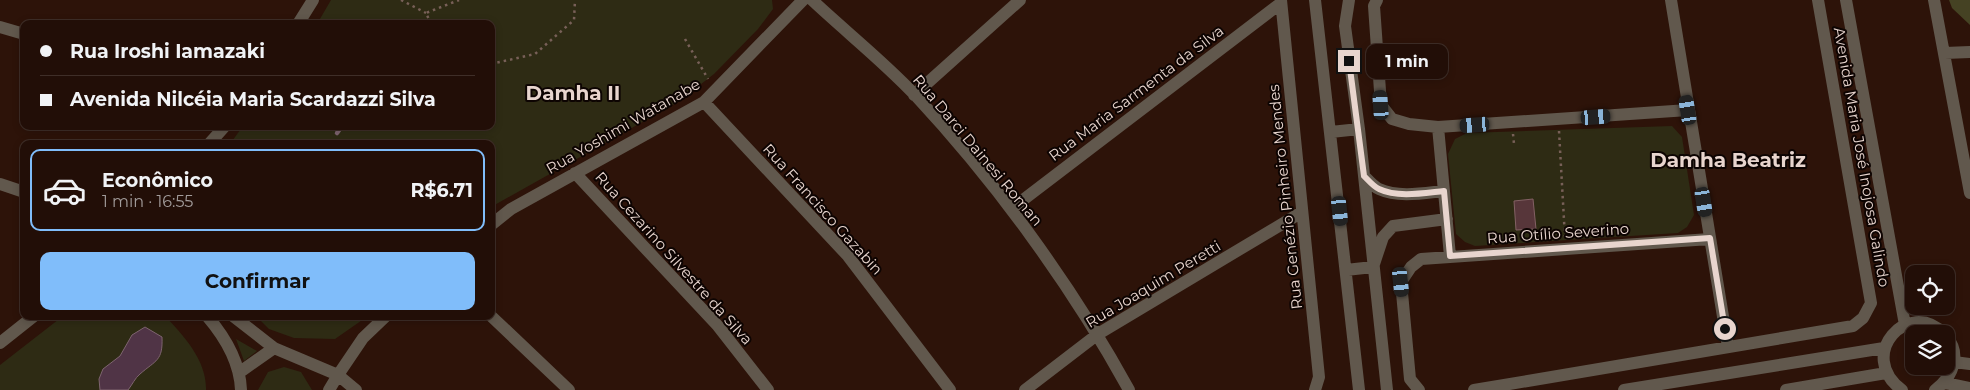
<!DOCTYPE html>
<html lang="pt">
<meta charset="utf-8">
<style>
:root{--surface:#220e07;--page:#2a1711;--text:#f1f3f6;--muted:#a29c9b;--line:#3f2e28;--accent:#80bdfa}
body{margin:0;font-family:Montserrat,sans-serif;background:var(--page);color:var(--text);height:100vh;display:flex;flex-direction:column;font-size:19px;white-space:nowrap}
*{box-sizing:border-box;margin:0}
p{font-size:16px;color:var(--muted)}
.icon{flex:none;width:28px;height:28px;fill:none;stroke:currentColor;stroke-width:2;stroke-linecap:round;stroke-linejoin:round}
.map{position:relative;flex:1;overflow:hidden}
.drawer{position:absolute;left:20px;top:140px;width:475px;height:180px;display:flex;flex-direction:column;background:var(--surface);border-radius:10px;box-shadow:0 2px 8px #0003,0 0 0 1px var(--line)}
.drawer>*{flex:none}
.banner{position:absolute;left:20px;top:20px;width:475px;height:110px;border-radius:10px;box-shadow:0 2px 8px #0003,0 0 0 1px var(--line);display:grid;align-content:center;height:110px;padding:0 20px;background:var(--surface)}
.buttons{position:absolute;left:1905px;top:265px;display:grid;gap:10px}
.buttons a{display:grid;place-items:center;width:50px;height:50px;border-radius:10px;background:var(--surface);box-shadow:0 2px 8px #0003,0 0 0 1px var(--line);font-size:25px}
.end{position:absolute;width:22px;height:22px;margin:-11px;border:6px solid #e8d5ce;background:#111;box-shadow:0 0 0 2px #111}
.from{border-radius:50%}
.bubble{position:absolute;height:35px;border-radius:10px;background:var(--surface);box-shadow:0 2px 8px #0003,0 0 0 1px var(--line);font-size:16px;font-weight:700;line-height:35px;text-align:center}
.car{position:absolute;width:15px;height:30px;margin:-15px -8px;border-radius:6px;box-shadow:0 0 4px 1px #0007;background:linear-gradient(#222 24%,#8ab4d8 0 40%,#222 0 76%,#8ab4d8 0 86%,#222 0)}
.banner b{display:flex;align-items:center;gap:18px;height:48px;font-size:19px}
.banner b+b{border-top:1px solid var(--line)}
.banner i{width:12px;height:12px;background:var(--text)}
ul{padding:9px 0 0;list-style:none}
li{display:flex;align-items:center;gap:15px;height:82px;margin:0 10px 8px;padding:0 10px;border:2px solid transparent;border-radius:10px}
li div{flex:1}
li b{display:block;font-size:19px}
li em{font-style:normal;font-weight:700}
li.current{border-color:var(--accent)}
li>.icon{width:45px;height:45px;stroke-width:1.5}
.cta{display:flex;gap:10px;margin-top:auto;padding:10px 20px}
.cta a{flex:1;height:58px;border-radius:10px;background:var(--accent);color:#111;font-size:20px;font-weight:700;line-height:58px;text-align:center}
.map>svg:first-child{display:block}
.green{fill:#2e2b14}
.forest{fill:#454223}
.water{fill:#503446;stroke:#7e646f}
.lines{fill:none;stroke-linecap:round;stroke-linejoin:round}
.stream{stroke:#7e646f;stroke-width:4.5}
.building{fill:#57363a;stroke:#836164}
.path{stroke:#786058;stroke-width:2.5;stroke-dasharray:2.5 4;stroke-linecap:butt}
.minor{stroke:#61584d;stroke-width:12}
.route{stroke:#e8d5ce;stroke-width:6}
.labels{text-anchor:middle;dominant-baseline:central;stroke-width:4;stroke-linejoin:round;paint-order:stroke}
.street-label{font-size:15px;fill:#e8d5ce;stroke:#0d0402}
.district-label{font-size:20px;font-weight:bold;fill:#e8d5ce;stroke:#0d0402}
</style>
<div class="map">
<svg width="1970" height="390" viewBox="0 0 1970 390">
<rect width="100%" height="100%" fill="#2d1309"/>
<!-- green -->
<path class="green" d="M331,0H772L773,9L758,29L714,74L678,102L491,207V144H230L243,126H491V24H317Z
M1672,126L1682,137L1694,215L1687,227L1678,233L1475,246L1465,242L1456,234L1448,154L1455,139L1467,133Z
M63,316H165C184,336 207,361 206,390H0V365Z
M256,316H368L335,339L294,338L269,329Z
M236,339L257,351L244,361Z
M284,367L301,372L312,390H258L268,372Z"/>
<!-- forest -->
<path class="forest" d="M1949,0H1970V25L1952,8Z"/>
<!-- water -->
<path class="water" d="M145,327L162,337C163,361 156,360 140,374C135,378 132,385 128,390H100L99,379L103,369L120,356L132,335Z"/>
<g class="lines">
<!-- stream -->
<path class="stream" d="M337,133L342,126"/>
</g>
<!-- building -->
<path class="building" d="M1533,199L1536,229L1516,230L1514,201Z"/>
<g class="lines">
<!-- path -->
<path class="path" d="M401,0L426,13
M431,24L426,13L459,0
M685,39L708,79
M491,64L535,54L574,20L575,0
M1559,131L1565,238
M1513,134L1514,144
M1532,229L1533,239"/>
<!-- minor -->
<path class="minor" d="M812,0C846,32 883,61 915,95C996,182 1072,286 1129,390
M1281,0L1319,377L1315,390
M1315,0L1359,390
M1349,0L1345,26L1359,129L1387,390
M1377,0L1374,6L1381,105L1392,119L1409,124L1438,127L1688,110
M1671,0L1728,347
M1846,0L1905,325
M1934,0L1970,193
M298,24L313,0
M0,27L24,34
M1945,53L1970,52
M914,95L1020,0
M704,102L848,256L950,390
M1438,127L1450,256
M1331,132L1359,129
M209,144L225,126
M575,173L718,326L768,390
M1364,176C1368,180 1374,187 1379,189C1399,198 1424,193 1444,191
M0,184L24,192
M1011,209L1281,3
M491,225L511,209L704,102L803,0
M1346,270L1373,267L1383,237L1393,226L1447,219
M207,316C225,337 240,362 241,390
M233,316L274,348L338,375L329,390
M491,316L569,390
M0,343L34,316
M1954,362L1970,364
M240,372L274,348
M1945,383L1970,388
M356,390L338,375L363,338L386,316
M1025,390L1098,334L1302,212
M1419,390L1410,379L1401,282L1411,267L1421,259L1710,239
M1474,390L1853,326L1863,318L1871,303L1818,0
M1624,390L1884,348
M1786,390L1886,373
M1902,390C1855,355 1909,297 1944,334
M1935,390C1953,377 1962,354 1946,336"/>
</g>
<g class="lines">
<!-- route -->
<path class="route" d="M1349,61L1364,176C1368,180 1374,187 1379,189C1398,198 1424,193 1444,191L1450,256L1710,238L1725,329"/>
</g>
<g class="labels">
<!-- street labels -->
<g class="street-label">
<text transform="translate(1136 93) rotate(-37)">Rua Maria Sarmenta da Silva</text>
<text transform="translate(623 126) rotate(-30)">Rua Yoshimi Watanabe</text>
<text transform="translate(978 150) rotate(50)">Rua Darci Dainesi Roman</text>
<text transform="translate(1862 157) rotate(80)">Avenida Maria José Inojosa Galindo</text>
<text transform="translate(1285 197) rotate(-96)">Rua Genézio Pinheiro Mendes</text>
<text transform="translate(823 209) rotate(48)">Rua Francisco Gazabin</text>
<text transform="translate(1558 233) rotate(-4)">Rua Otílio Severino</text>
<text transform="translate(674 258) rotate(48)">Rua Cezarino Silvestre da Silva</text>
<text transform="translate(1153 284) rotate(-31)">Rua Joaquim Peretti</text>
</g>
<!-- district labels -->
<g class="district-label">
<text x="573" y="93">Damha II</text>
<text x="1728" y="160">Damha Beatriz</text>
</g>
</g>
</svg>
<div class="buttons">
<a><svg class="icon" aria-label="locate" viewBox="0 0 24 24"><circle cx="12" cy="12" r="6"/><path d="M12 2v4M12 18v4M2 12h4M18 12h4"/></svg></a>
<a><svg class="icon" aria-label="layers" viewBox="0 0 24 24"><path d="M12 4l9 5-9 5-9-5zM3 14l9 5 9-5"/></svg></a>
</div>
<i class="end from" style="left:1725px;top:329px"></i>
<i class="end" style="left:1349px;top:61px"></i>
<div class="bubble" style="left:1366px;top:44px;width:82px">1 min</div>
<i class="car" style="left:1381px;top:105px;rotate:356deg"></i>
<i class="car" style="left:1688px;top:110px;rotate:351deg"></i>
<i class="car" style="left:1596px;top:117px;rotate:86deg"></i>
<i class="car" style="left:1475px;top:125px;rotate:266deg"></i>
<i class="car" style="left:1704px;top:202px;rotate:171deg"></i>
<i class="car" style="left:1340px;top:211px;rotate:174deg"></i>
<i class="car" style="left:1401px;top:282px;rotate:174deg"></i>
<div class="banner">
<b><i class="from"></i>Rua Iroshi Iamazaki</b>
<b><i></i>Avenida Nilcéia Maria Scardazzi Silva</b>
</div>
<section class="drawer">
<ul>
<li class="current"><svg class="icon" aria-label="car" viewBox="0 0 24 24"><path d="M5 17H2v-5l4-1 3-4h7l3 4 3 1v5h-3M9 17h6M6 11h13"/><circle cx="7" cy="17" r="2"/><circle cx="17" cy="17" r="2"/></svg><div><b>Econômico</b><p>1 min · 16:55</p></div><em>R$6.71</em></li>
</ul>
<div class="cta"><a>Confirmar</a></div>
</section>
</div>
